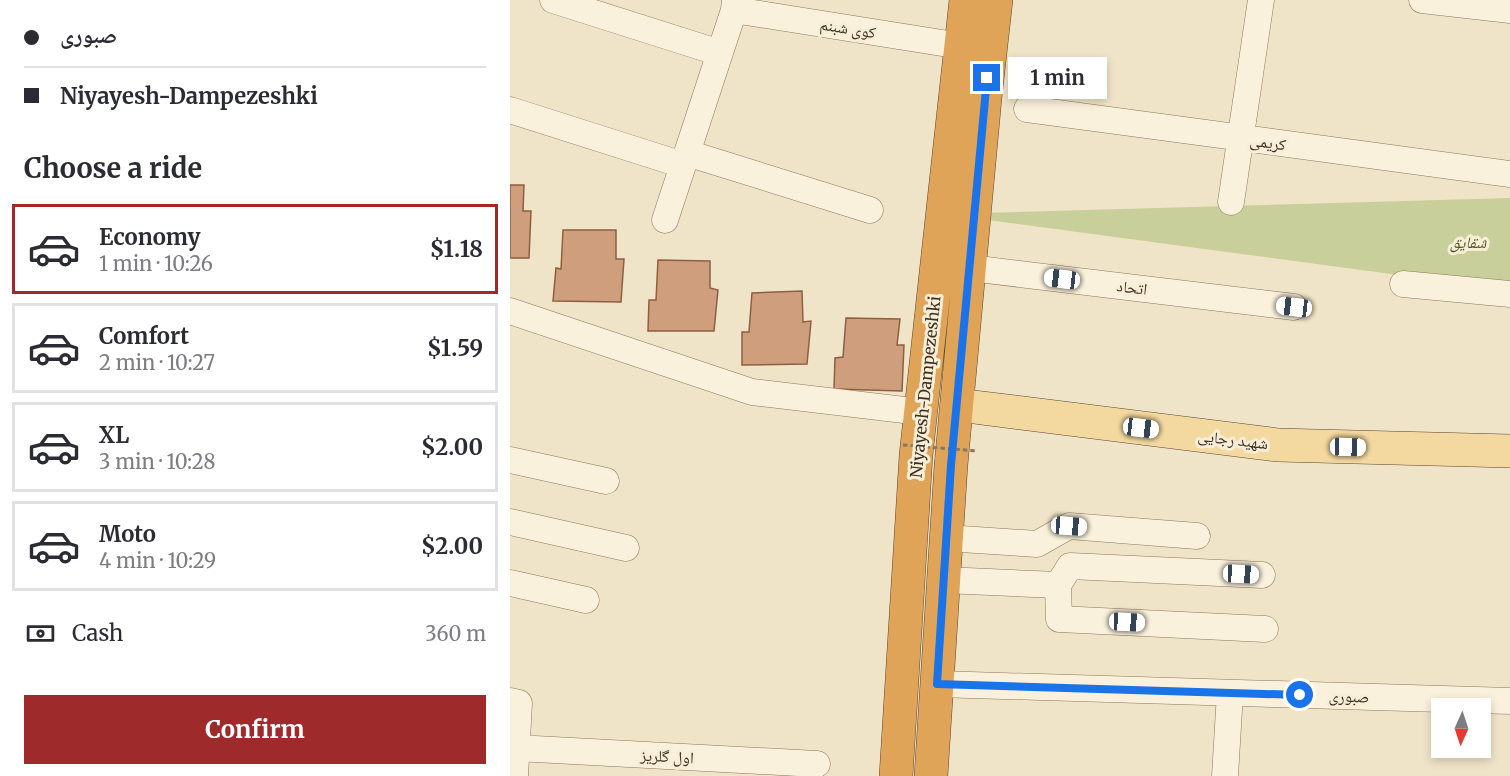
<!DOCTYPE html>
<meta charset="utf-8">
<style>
:root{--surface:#fff;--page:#f7f7f7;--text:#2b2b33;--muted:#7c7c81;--line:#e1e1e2;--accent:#9e2a2b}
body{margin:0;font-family:Merriweather,"Noto Naskh Arabic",serif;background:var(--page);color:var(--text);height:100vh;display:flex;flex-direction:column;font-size:22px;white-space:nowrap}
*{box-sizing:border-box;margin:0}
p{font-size:20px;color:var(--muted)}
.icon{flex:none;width:33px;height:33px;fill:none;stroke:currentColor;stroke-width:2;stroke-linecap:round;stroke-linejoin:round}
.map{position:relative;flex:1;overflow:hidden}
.panel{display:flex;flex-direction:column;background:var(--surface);width:510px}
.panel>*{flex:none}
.banner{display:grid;align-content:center;height:132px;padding:0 24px;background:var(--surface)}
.needle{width:39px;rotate:183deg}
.tools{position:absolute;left:921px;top:698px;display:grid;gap:12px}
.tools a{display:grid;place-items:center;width:60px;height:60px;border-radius:0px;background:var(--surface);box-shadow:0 3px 9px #0003;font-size:30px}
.end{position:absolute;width:27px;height:27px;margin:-14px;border:8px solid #1a73e8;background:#fff;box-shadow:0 0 0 3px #fff}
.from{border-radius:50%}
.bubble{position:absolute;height:42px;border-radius:0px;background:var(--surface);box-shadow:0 3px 9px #0003;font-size:20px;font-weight:700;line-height:42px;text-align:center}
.car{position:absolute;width:18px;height:36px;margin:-18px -9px;border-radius:8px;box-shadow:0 0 4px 2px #0007;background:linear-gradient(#fff 24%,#345 0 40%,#fff 0 76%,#345 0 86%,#fff 0)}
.banner b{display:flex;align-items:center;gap:21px;height:57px;font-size:22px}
.banner b+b{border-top:2px solid var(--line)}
.banner i{width:15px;height:15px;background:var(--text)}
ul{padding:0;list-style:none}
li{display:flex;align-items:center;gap:18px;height:90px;margin:0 12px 9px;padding:0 12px;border:3px solid var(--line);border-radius:0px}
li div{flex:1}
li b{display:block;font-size:22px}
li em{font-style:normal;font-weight:700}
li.selected{border-color:var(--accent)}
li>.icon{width:54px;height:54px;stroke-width:1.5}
h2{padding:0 24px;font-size:27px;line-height:72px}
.pay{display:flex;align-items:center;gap:15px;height:66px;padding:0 24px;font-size:22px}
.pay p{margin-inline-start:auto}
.action{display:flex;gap:12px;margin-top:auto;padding:12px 24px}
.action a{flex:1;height:69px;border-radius:0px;background:var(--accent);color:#fff;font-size:24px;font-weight:700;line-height:69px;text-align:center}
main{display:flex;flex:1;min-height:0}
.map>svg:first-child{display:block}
.green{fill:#c9cf9b}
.building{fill:#cf9f7d;stroke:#8d5f41;stroke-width:1.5}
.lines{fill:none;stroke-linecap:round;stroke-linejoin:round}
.minor-casing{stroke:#8d765c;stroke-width:27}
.major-casing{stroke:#5b4430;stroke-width:34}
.highway-casing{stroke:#5b4430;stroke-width:34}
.minor{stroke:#faf1dc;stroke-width:26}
.major{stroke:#f3d9a0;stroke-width:33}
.highway{stroke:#e0a458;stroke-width:33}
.path-bridge{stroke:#8d765c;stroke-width:3;stroke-dasharray:4.5 3;stroke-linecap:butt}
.route{stroke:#1a73e8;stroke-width:8}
.labels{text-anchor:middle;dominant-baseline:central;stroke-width:6;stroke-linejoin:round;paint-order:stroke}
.street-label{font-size:16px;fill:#3d2e20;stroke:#f7eed8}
.park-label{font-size:16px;font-style:italic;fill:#4d5a26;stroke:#f7eed8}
</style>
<main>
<section class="panel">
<div class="banner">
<b><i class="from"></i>صبوری</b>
<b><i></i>Niyayesh-Dampezeshki</b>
</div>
<h2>Choose a ride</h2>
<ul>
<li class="selected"><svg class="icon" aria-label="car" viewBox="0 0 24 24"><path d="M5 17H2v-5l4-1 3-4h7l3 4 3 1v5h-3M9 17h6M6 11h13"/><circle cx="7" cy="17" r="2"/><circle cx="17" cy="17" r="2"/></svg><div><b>Economy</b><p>1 min · 10:26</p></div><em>$1.18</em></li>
<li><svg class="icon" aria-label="car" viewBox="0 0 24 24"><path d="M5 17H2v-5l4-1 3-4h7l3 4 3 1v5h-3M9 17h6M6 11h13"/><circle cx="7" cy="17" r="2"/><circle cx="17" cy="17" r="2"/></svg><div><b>Comfort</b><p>2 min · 10:27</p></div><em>$1.59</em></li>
<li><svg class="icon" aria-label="car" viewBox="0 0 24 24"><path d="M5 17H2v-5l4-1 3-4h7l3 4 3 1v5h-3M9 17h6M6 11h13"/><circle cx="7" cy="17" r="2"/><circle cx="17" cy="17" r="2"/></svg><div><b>XL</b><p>3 min · 10:28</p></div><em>$2.00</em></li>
<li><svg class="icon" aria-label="car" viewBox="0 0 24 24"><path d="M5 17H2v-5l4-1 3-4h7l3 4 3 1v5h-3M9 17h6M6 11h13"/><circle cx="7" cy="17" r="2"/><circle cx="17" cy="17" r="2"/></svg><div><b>Moto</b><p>4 min · 10:29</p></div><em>$2.00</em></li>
</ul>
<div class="pay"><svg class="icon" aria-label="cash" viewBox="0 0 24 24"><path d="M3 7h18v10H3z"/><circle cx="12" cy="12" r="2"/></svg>Cash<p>360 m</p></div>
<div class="action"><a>Confirm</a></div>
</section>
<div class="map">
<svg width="1000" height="776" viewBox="0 0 1000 776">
<rect width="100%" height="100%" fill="#f0e4c8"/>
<!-- green -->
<path class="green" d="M1000,198V290L433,214Z"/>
<!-- building -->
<path class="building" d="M0,185H14L13,211H21L19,258H0Z
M53,230H106V259H114L111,302L43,301L46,268L51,269Z
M148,260L200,261V288L208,290L204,331H138L139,300H146Z
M292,291L293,322L301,321L297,364L232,365V332H239L242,293Z
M336,318L390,319L387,345H394L392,391L324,389L325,358L333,357Z"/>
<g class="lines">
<defs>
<path id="minor" d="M43,0L210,53
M912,0L1000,10
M224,10L451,46
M517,109L1000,174
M0,110L173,165
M177,153L360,210
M721,202L751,0
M155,220L224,10L225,0
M460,268L784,307
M893,284L1000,294
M0,311L242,392L411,412
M0,460L96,481
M0,522L116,548
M436,538L527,544L559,526L687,536
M434,580L548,585L560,566L752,575
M0,583L76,600
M548,585L549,619L755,629
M427,684L1000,701
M0,701L9,703L5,776
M6,748L307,764
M715,776L720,693"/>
<path id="major" d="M448,405L768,445L1000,451"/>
<path id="highway" d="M386,776L406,455L456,0
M421,776L441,465L475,98L486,0"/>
</defs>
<!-- minor casing -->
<use href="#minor" class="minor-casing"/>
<!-- major casing -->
<use href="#major" class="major-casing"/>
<!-- highway casing -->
<use href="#highway" class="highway-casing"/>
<!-- minor -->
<use href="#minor" class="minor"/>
<!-- major -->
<use href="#major" class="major"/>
<!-- highway -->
<use href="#highway" class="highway"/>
<!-- path-bridge -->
<path class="path-bridge" d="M393,445L467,451"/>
</g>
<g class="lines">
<!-- route -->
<path class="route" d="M477,78L441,465L427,684L790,695"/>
</g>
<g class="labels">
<!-- street labels -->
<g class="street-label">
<text transform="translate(338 28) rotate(9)">کوی شبنم</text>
<text transform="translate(758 142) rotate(8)">کریمی</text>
<text transform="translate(622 287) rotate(7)">اتحاد</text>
<text transform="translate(415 387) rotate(-84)">Niyayesh-Dampezeshki</text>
<text transform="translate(723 439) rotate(7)">شهید رجایی</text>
<text transform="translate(839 696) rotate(2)">صبوری</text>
<text transform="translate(157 756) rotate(3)">اول گلریز</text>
</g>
<!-- park labels -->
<g class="park-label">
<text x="958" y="242">شقایق</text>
</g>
</g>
</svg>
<div class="tools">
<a><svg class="needle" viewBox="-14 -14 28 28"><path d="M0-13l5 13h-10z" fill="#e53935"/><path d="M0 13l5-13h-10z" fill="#7c7c81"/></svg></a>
</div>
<i class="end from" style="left:790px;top:695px"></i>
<i class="end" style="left:477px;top:78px"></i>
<div class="bubble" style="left:498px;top:57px;width:99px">1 min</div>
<i class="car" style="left:552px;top:279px;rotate:277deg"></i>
<i class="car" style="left:784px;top:307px;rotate:277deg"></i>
<i class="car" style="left:631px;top:428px;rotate:97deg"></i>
<i class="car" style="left:838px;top:447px;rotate:91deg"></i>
<i class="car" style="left:559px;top:526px;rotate:94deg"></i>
<i class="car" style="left:731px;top:574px;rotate:93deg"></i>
<i class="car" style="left:617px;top:622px;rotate:93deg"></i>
</div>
</main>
